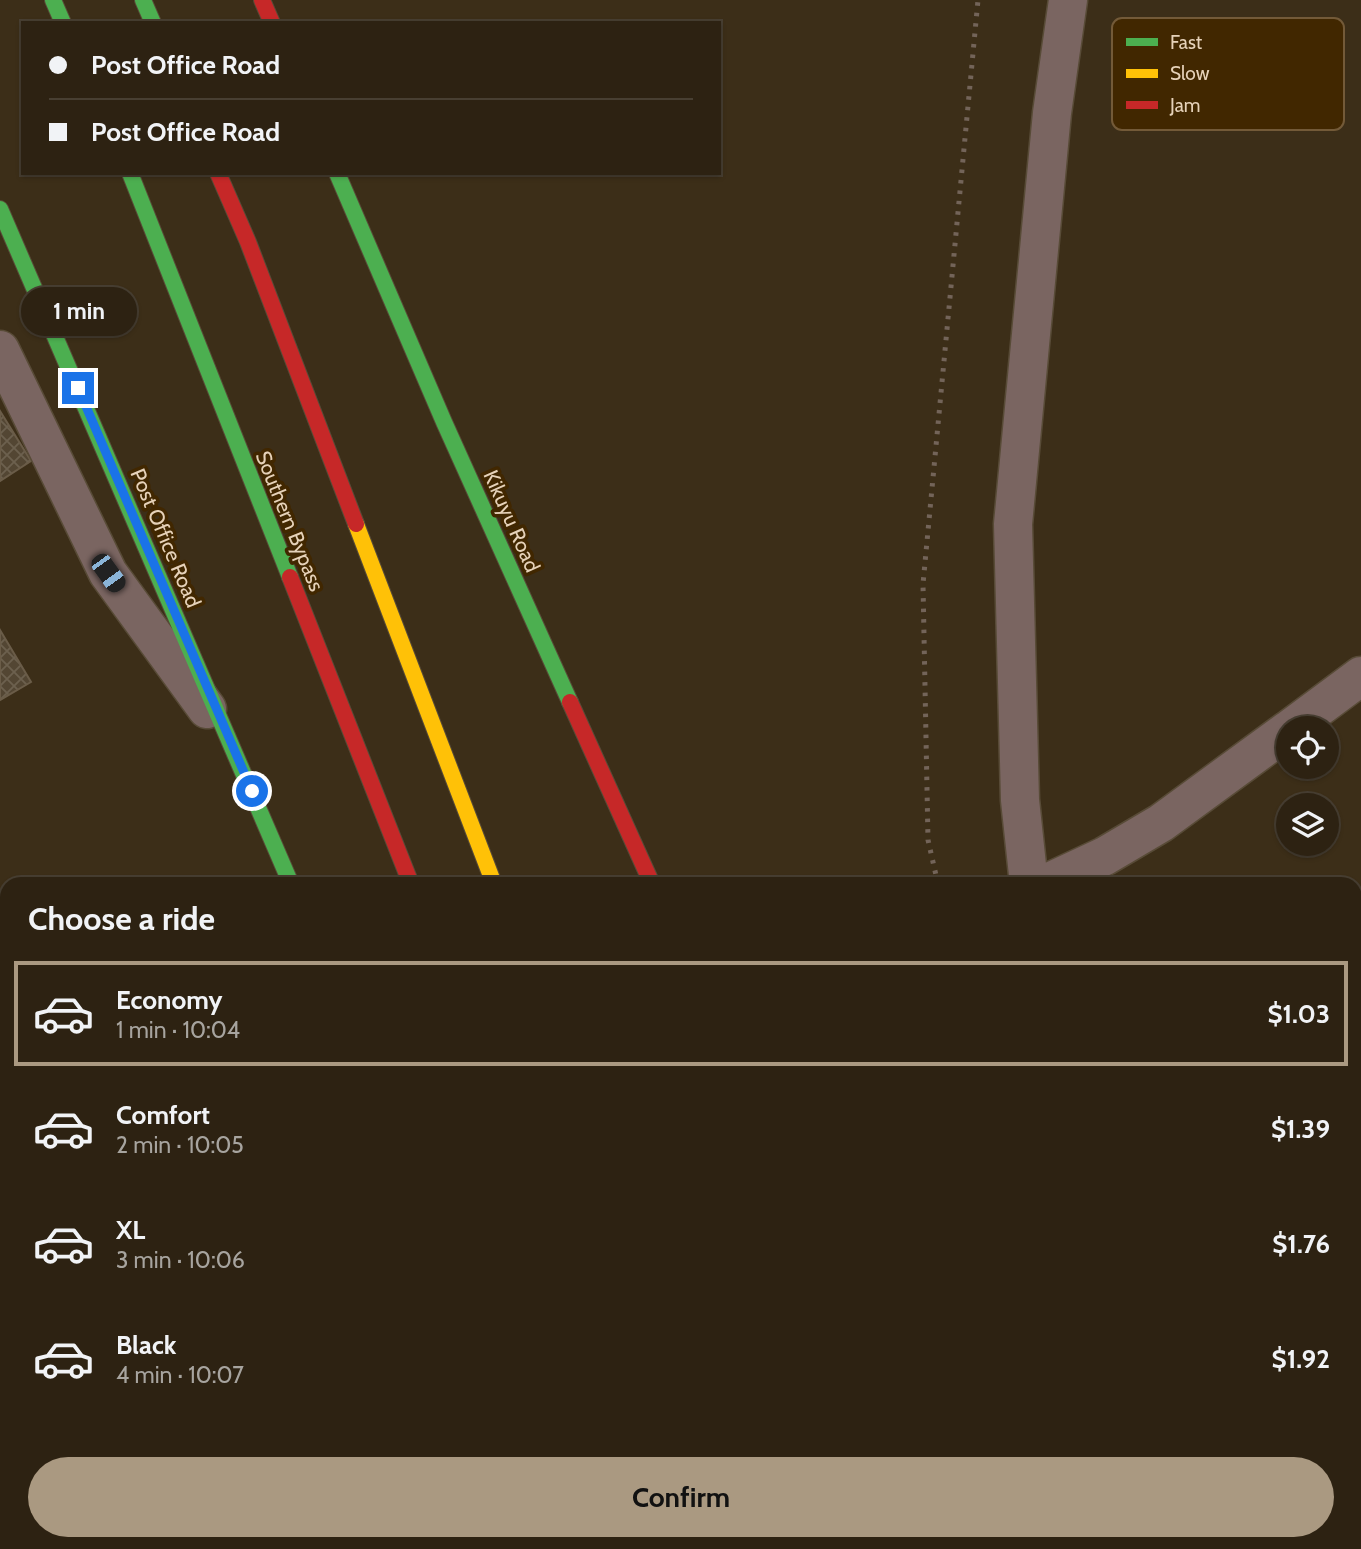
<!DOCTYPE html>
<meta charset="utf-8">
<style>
:root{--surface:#2d2212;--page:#352a1b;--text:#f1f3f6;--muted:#a7a49f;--line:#483f32;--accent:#aa9981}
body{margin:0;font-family:Cabin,sans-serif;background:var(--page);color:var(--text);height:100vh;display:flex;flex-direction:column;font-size:26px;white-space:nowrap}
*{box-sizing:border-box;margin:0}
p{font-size:23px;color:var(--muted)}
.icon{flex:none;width:38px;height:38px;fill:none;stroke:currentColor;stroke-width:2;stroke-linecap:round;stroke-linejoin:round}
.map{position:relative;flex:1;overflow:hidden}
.details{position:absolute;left:0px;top:877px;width:1362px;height:674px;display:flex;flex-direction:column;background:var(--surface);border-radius:21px 21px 0 0;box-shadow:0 2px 5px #0004,0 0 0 2px var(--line)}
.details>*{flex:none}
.top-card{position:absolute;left:21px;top:21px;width:700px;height:154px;border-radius:0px;box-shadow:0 2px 5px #0004,0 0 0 2px var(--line);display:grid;align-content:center;height:154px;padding:0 28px;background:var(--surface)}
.controls{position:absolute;left:1276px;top:716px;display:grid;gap:14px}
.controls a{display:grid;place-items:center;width:63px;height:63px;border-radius:50%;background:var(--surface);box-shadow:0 2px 5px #0004,0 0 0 2px var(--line);font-size:35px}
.end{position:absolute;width:32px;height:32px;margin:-16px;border:9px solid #1a73e8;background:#fff;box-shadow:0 0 0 4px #fff}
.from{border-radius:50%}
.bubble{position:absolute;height:49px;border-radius:24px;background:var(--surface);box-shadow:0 2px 5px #0004,0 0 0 2px var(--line);font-size:23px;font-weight:700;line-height:49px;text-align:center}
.car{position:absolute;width:21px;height:42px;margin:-21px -10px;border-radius:9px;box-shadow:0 0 5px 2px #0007;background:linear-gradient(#222 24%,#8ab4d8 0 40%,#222 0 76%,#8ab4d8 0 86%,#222 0)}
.top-card b{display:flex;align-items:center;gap:24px;height:66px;font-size:26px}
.top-card b+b{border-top:2px solid var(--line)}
.top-card i{width:18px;height:18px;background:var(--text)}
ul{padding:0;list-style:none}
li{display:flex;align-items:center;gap:21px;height:105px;margin:0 14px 10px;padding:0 14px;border:4px solid transparent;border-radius:0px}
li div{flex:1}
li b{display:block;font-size:26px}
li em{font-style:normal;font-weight:700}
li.on{border-color:var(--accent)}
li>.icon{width:63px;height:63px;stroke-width:1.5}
h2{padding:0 28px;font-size:32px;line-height:84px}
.cta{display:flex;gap:14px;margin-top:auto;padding:14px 28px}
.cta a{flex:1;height:80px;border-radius:42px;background:var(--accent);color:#111;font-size:28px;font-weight:700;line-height:80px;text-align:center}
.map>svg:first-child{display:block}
.building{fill:url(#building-cross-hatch);stroke:#6a5c48;stroke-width:2}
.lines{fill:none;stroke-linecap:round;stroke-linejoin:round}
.street-casing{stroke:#584b37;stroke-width:41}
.fast-casing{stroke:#584b37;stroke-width:18}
.slow-casing{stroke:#584b37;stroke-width:18}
.jam-casing{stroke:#584b37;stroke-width:18}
.street{stroke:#7a6561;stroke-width:38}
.fast{stroke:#4caf50;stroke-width:16}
.slow{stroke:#ffc107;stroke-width:16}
.jam{stroke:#c62828;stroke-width:16}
.rail{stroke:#736459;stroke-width:5;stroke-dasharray:3.5 7;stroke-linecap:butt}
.route{stroke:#1a73e8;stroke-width:9}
.labels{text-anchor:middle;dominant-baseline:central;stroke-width:7;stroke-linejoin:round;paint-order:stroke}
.street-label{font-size:21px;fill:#e6d2b9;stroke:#412700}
.key{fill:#412700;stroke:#735a38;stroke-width:2}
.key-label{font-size:19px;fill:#e6d2b9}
</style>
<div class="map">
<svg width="1361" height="1549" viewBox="0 0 1361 1549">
<defs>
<pattern id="building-cross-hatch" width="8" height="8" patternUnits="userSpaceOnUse" patternTransform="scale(1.75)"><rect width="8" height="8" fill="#534633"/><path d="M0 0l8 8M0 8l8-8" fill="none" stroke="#6c604e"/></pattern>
</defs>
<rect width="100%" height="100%" fill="#3c2e18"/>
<!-- building -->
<path class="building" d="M0,411L31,461L0,481Z
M0,630L31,682L0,700Z
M0,978L7,1001V1243L0,1245Z
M7,1360V1398L0,1374V1362Z"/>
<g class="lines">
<defs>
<path id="street" d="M0,350L108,573L207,709
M1291,728L1361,676
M1029,884L1020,800L1013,524L1052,113L1068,0
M1045,884L1105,856L1161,823L1288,730
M1354,1530L1361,1524
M19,1544L27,1549
M309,1549L318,1544"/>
<path id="fast" d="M53,0L63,23
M143,0L153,23
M130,173L290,577
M337,173L444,422L570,702
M0,209L291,884
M500,1544V1549
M663,1544L665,1549
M749,1544L751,1549
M874,1544L876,1549"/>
<path id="slow" d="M356,524L494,884"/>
<path id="jam" d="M262,0L272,23
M218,173L248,242L356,524
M290,577L411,884
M570,702L652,884"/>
</defs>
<!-- street casing -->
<use href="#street" class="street-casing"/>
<!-- fast casing -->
<use href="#fast" class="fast-casing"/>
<!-- slow casing -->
<use href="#slow" class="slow-casing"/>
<!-- jam casing -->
<use href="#jam" class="jam-casing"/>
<!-- street -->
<use href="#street" class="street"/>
<!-- fast -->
<use href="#fast" class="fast"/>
<!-- slow -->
<use href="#slow" class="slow"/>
<!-- jam -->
<use href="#jam" class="jam"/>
<!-- rail -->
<path class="rail" d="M938,884L928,840L923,584L978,0
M1193,1544L1196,1549"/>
</g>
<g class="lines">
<!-- route -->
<path class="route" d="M78,388L252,791"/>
</g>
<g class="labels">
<!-- street labels -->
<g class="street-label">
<text transform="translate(290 521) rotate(68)">Southern Bypass</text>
<text transform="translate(512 521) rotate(66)">Kikuyu Road</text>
<text transform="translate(166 538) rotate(67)">Post Office Road</text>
</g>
</g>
<!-- legend -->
<rect x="1112" y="18" width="232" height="112" rx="10" class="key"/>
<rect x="1126" y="38" width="32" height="8" fill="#4caf50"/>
<rect x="1126" y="69" width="32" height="9" fill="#ffc107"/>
<rect x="1126" y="101" width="32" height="8" fill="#c62828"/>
<g class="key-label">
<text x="1170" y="49">Fast</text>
<text x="1170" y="80">Slow</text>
<text x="1170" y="112">Jam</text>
</g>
</svg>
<div class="controls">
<a><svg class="icon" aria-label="locate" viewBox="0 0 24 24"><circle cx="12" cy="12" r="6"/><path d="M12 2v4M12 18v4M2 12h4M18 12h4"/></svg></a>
<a><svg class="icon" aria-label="layers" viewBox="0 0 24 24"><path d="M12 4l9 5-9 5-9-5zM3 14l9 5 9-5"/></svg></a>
</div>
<i class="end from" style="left:252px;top:791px"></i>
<i class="end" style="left:78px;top:388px"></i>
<div class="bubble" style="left:21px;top:287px;width:116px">1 min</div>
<i class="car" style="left:108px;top:573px;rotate:144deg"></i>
<div class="top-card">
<b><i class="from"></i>Post Office Road</b>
<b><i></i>Post Office Road</b>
</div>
<section class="details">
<h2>Choose a ride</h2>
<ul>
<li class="on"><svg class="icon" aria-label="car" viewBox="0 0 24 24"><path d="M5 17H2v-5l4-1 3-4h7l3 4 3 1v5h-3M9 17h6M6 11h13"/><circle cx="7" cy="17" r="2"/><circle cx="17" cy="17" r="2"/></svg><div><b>Economy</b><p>1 min · 10:04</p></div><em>$1.03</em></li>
<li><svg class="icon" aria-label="car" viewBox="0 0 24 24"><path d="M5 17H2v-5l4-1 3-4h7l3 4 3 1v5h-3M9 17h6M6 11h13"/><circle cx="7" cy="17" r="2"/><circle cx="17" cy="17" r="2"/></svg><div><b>Comfort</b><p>2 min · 10:05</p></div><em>$1.39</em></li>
<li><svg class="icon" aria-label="car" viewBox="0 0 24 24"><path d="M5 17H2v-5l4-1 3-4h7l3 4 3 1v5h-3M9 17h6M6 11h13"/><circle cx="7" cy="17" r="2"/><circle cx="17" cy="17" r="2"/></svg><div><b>XL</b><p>3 min · 10:06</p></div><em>$1.76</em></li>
<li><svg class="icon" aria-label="car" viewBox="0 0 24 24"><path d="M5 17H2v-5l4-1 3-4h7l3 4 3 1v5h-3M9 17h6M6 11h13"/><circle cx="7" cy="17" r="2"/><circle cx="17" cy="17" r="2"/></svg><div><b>Black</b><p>4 min · 10:07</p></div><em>$1.92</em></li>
</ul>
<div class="cta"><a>Confirm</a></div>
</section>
</div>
